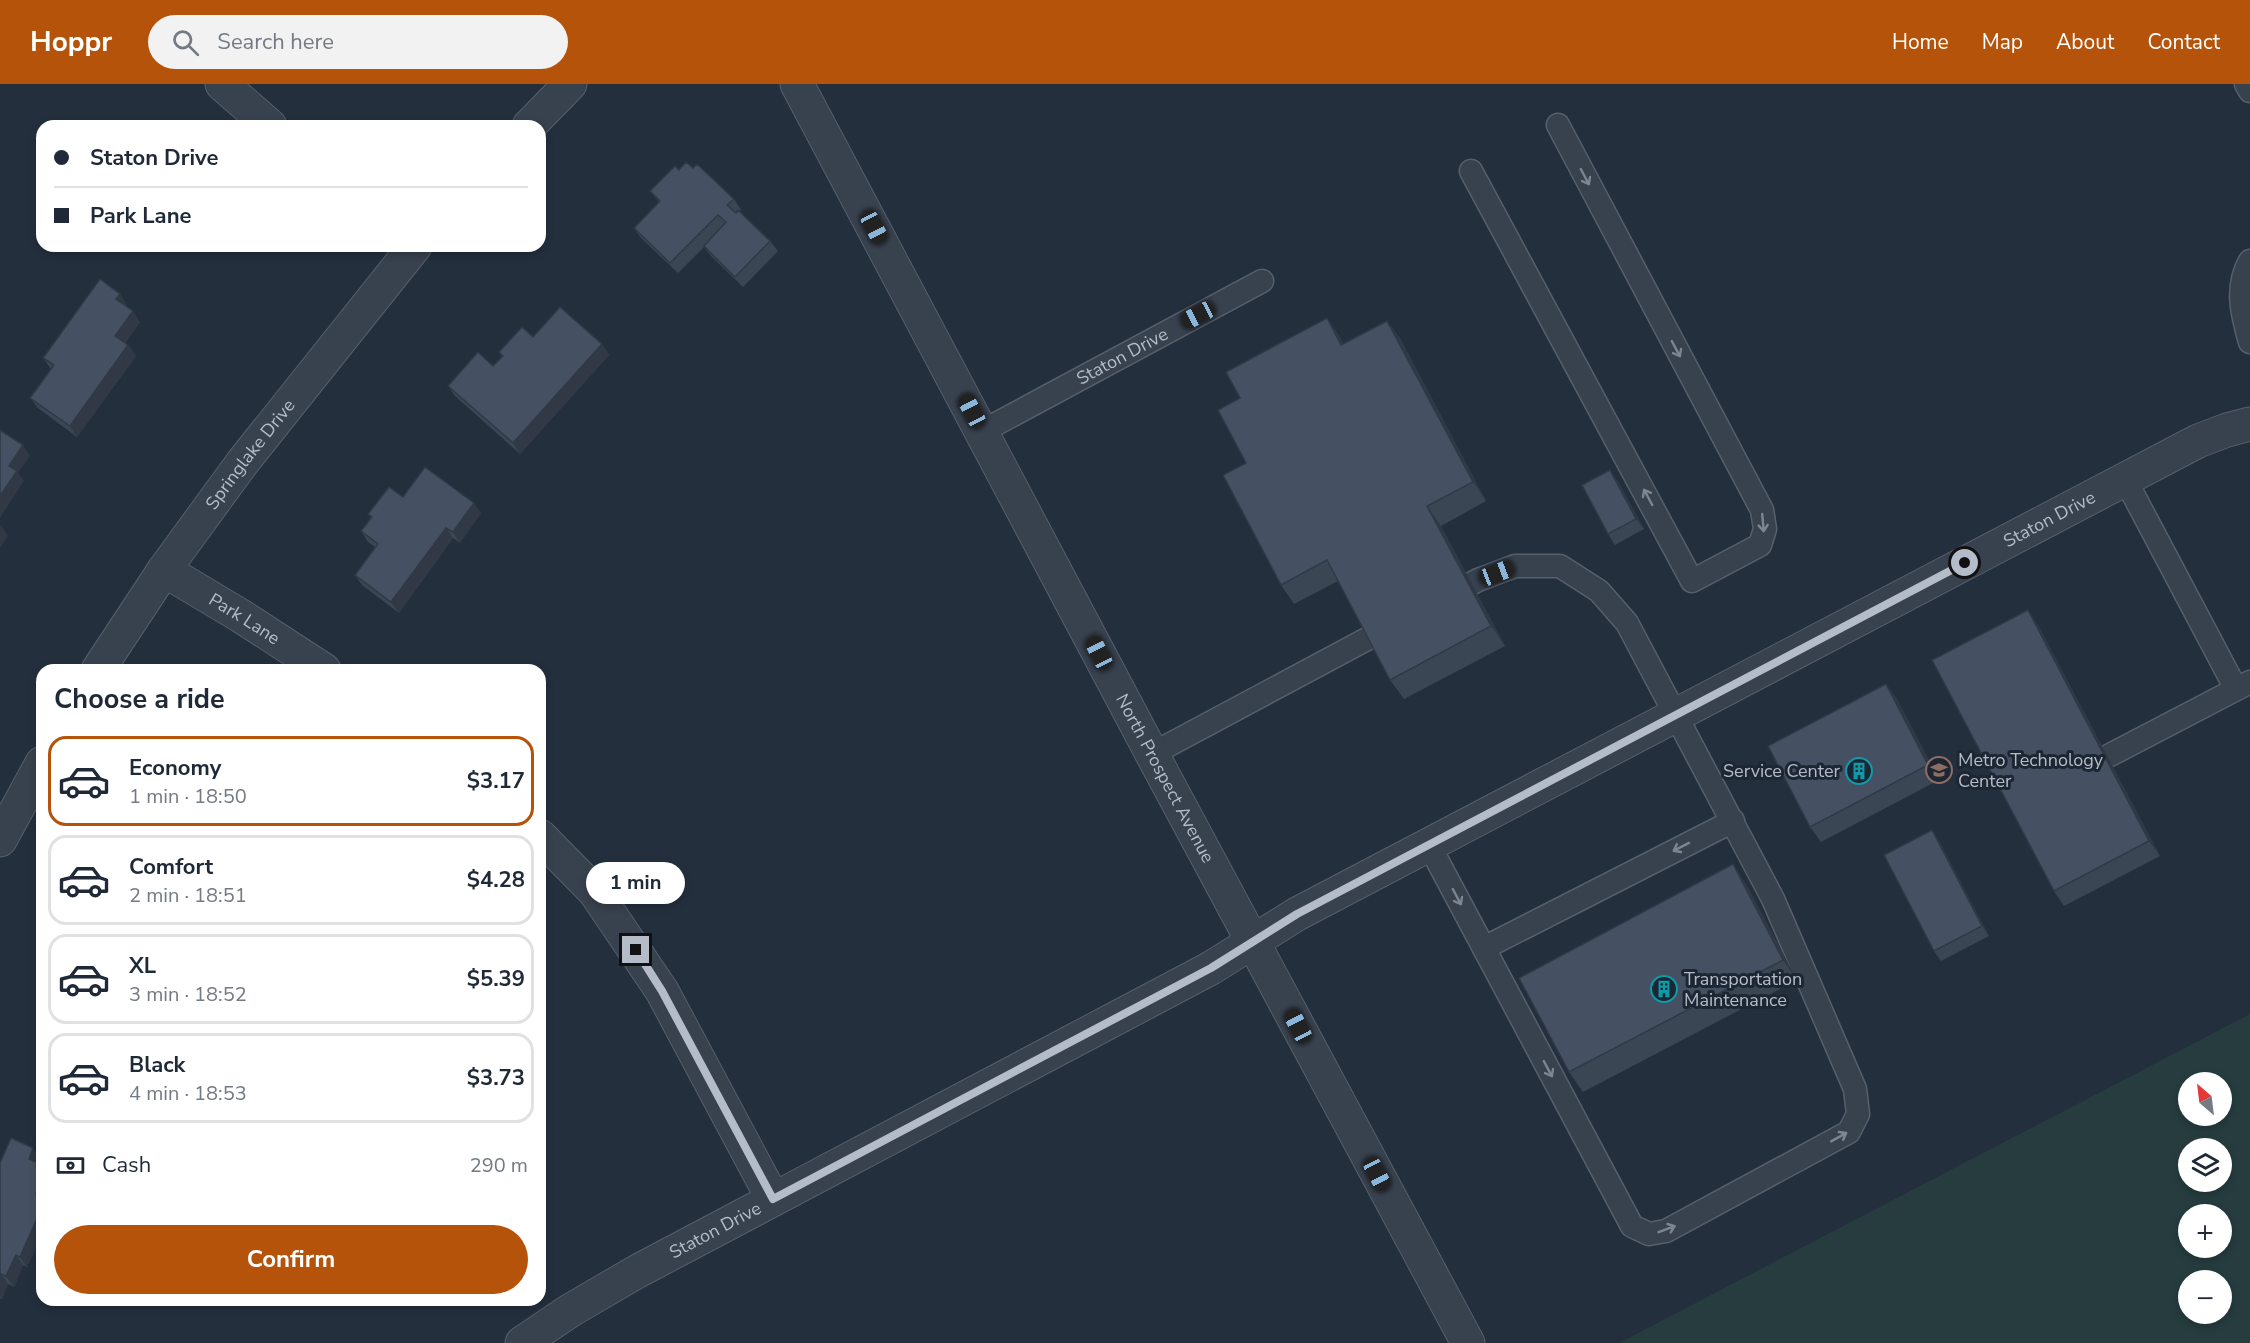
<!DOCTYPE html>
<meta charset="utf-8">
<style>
:root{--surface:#fff;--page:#f2f2f3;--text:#1f2937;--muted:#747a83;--line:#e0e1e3;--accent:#b45309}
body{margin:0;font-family:"Nunito Sans",sans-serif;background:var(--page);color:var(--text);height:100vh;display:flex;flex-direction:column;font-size:22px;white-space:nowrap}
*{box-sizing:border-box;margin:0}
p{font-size:20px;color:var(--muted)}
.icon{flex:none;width:33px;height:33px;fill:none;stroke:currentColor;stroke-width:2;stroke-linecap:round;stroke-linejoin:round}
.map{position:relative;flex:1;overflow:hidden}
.side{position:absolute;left:36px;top:580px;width:510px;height:642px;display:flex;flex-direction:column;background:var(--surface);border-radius:18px;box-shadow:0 3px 9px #0003}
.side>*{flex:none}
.banner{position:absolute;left:36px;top:36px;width:510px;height:132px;border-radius:18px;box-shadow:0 3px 9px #0003;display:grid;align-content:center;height:132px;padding:0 18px;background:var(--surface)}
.needle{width:39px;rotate:332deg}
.buttons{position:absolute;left:2178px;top:988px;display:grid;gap:12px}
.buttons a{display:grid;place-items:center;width:54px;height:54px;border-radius:50%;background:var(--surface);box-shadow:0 3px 9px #0003;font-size:30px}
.end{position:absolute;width:27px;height:27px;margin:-14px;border:8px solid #b4bcc9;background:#111;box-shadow:0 0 0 3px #111}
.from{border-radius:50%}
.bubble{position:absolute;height:42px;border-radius:21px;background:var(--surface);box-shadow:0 3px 9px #0003;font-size:20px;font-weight:700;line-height:42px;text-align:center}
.car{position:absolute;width:18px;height:36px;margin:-18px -9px;border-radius:8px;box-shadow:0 0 4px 2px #0007;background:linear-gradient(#222 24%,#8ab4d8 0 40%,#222 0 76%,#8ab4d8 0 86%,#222 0)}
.banner b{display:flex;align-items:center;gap:21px;height:57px;font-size:22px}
.banner b+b{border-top:2px solid var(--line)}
.banner i{width:15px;height:15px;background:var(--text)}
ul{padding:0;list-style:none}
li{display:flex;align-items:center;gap:18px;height:90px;margin:0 12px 9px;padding:0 6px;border:3px solid var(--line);border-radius:18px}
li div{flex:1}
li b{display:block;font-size:22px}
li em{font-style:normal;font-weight:700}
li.on{border-color:var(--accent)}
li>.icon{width:54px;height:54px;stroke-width:1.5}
h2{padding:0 18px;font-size:27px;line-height:72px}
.pay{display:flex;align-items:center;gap:15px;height:66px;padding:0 18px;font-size:22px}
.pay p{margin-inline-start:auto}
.primary-button{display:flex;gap:12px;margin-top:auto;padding:12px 18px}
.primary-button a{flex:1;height:69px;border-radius:36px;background:var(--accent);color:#fff;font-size:24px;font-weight:700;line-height:69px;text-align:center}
header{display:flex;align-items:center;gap:36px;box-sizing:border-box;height:84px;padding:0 30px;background:var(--accent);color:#fff}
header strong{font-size:28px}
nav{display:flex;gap:33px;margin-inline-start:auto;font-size:21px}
.search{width:420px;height:54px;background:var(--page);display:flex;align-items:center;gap:15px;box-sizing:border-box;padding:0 21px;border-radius:33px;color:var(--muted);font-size:22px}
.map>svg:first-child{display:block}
.green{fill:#263c3f;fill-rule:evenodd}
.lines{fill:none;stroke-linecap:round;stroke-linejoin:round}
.service-casing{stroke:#565f6c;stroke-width:25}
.minor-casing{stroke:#565f6c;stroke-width:35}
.tertiary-casing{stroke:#565f6c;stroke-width:35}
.service{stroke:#38414e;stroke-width:22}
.minor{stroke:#38414e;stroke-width:33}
.tertiary{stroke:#38414e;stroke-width:33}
.wall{fill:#3b4654}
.shaded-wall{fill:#303945}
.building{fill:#455162;stroke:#303945;stroke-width:1.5}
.oneway{stroke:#7c8592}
.route{stroke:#b4bcc9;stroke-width:8}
.labels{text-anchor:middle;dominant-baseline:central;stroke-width:6;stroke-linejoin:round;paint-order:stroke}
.street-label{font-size:18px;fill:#b4bcc9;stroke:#1d2633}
.poi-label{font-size:18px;fill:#b4bcc9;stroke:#1d2633;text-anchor:start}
</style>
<header>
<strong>Hoppr</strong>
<div class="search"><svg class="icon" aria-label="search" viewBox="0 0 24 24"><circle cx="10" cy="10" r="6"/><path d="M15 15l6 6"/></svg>Search here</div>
<nav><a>Home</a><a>Map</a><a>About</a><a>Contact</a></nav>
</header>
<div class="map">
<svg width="2250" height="1259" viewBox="0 0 2250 1259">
<rect width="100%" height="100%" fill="#242f3e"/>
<!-- green -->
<path class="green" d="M2250,930V1259H1619ZM2188,999H2222V1032H2188ZM2188,1065H2222V1098H2188ZM2188,1131H2222V1164H2188ZM2188,1197H2222V1230H2188Z"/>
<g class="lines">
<defs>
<g id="service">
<path d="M2246,0L2250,7"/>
<path d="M1471,87L1692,497L1760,461L1765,445L1762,426L1558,41"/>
<path d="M2250,177C2235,203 2242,230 2250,258"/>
<path id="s1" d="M983,347L1262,197"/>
<path d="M2125,395L2236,605"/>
<path d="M1152,670L1395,540"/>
<path d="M2110,671L2250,598"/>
<path d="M1429,761L1632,1142L1649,1150L1666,1147L1849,1048L1858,1030L1855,1005L1773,815L1627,539L1599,507L1560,482H1515L1478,496L1445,514"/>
<path d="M1484,864L1733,737"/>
</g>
<g id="minor">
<path d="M222,0L270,42"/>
<path id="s2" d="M164,486L241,532L324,586"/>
<path d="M540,752L595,808L662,907L773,1115"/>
<path id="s3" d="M522,1259L571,1226L638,1187L1211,884L1297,830L2198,357L2227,346L2250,340"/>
</g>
<g id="tertiary">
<path id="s4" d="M797,0L1152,670L1468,1259"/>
<path d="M529,42L570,0"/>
<path id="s5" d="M98,586L164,486L242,379L415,162"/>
<path d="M0,756L42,679"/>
</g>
</defs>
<!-- service casing -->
<use href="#service" class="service-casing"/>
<!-- minor casing -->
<use href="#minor" class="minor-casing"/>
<!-- tertiary casing -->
<use href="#tertiary" class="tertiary-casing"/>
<!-- service -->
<use href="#service" class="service"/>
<!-- minor -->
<use href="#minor" class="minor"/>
<!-- tertiary -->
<use href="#tertiary" class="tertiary"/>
</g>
<!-- wall -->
<path class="wall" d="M693,84L734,115L741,126L739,127L770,157L778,167L743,203L711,172L704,163L678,189L641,154L634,144L659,118L650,107L679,86Z
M127,221L126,222L140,238L125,259L128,261L136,272L77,353L38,324L30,314L51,285L43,274Z
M1327,234L1344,260L1387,237L1401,256L1486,417L1441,442L1505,562L1404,615L1390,596L1338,497L1294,520L1281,501L1246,379Z
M533,253L602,260L609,271L520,370L455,312L448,302L493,282L502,273L499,268Z
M1617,396L1644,445L1615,461L1608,450Z
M403,413L481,429L460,459L453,454L399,529L362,501L355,491L375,463L368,458L361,447L371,434L368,430Z
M2038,541L2160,772L2064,822L2054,807Z
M1886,600L1897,615L1939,696L1821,758L1810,743Z
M1932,746L1939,757L1989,852L1941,877L1934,867Z
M1746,800L1797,896L1583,1008L1569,988Z
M40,1075L39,1079L42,1080V1150L27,1183L23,1181L14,1203L8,1200L2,1215L0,1214V1079Z"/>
<!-- shaded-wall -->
<path class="shaded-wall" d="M120,210L127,221L124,226L116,215Z
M133,227L140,238L122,262L115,252Z
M1327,234L1341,254L1355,281L1341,261Z
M1387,237L1401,256L1486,417L1473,398Z
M602,260L609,271L520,370L513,359Z
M128,261L136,272L77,353L70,342Z
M23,361L30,372L18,389L24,397L0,434V412L9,382Z
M1610,386L1617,396L1644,445L1636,435Z
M474,419L481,429L460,459L453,448Z
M1427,422L1441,442L1505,562L1491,542Z
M1,441L8,452L0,464V443Z
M446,444L453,454L399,529L391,518Z
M2028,526L2038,541L2160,772L2149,757Z
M1886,600L1897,615L1939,696L1928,681Z
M1932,746L1939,757L1989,852L1982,842Z
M1733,780L1746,800L1797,896L1783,876Z
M33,1064L40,1075L36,1085L29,1075Z
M42,1096V1118L36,1109Z
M42,1122V1150L27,1183L20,1173Z
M16,1171L23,1181L14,1203L6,1192Z
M1,1190L8,1200L2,1215L0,1212V1193Z"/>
<!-- building -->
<path class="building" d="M686,78L693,84L697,80L734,115L727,121L736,129L738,126L770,157L735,193L704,162L726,138L718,131L670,179L634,144L660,117L650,107L675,82L679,86Z
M100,195L120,210L116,215L133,227L115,252L128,261L70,342L30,314L54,281L43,274Z
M560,223L602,260L513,359L448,302L478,268L493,282L503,272L499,268L522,243L533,253Z
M1327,234L1341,261L1387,237L1473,398L1427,422L1491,542L1390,596L1327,476L1281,501L1223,391L1246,379L1218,326L1240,314L1226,288Z
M0,346L23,361L9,382L17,387L0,412Z
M425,383L474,419L453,448L446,444L391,518L355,491L378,460L361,447L372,433L368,430L389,403L403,413Z
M1610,386L1636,435L1608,450L1582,401Z
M2028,526L2149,757L2054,807L1932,576Z
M1886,600L1928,681L1810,743L1768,662Z
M1932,746L1982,842L1934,867L1884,771Z
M1733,780L1783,876L1569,988L1519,894Z
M42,988V997L39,995Z
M11,1054L33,1064L29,1075L42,1080V1096L36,1109L42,1112V1123L20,1173L16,1171L6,1192L1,1190L0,1193V1079Z"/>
<!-- one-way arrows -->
<defs><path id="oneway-shaft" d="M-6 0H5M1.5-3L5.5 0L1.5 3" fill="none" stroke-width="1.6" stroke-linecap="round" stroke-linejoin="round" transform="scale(1.5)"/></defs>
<g class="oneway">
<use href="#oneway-shaft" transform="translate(1585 93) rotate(62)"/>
<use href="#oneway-shaft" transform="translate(1676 265) rotate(62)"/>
<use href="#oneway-shaft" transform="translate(1648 413) rotate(-118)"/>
<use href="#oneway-shaft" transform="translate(1763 439) rotate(85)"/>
<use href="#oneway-shaft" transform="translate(1681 763) rotate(153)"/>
<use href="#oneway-shaft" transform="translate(1457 813) rotate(62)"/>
<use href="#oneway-shaft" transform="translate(1548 985) rotate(62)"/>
<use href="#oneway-shaft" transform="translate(1839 1053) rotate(-29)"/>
<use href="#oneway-shaft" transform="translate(1667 1145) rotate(-21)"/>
</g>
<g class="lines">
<!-- route -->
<path class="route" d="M636,866L662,907L773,1115L1211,884L1297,830L1965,479"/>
</g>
<!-- icons -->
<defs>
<symbol id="school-ring" viewBox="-11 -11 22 22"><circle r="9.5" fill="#1d2633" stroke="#8d6e63" stroke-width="1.5"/><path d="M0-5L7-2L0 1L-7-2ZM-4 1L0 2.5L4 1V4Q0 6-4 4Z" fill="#8d6e63"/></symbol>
<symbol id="building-ring" viewBox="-11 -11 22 22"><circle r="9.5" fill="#1d2633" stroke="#0f9aa8" stroke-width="1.5"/><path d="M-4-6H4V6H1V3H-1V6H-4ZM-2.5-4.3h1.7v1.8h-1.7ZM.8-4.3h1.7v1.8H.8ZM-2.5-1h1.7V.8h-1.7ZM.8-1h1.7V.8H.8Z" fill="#0f9aa8"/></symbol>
</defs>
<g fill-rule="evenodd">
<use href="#school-ring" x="1924" y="671" width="30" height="30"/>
<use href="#building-ring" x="1844" y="672" width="30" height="30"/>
<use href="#building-ring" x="1649" y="890" width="30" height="30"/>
</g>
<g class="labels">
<!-- street labels -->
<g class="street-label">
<text stroke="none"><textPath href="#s1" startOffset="158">Staton Drive</textPath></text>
<text stroke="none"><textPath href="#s5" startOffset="264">Springlake Drive</textPath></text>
<text stroke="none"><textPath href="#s3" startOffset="1736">Staton Drive</textPath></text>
<text stroke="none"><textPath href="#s2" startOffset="94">Park Lane</textPath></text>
<text stroke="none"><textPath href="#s4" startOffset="786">North Prospect Avenue</textPath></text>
<text stroke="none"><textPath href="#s3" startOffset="224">Staton Drive</textPath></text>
</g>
<!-- poi labels -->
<g class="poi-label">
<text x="1958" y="676">Metro Technology<tspan x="1958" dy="21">Center</tspan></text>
<text x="1840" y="687" text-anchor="end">Service Center</text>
<text x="1684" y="895">Transportation<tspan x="1684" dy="21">Maintenance</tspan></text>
</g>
</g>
</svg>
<div class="buttons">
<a><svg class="needle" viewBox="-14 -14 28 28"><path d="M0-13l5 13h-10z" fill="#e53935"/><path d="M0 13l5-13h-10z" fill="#747a83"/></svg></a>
<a><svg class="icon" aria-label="layers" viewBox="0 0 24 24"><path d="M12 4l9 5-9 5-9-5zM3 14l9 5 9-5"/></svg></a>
<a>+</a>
<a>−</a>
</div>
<i class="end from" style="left:1965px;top:479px"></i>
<i class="end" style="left:636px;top:866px"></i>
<div class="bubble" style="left:586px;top:778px;width:99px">1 min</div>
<i class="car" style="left:874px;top:143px;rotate:152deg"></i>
<i class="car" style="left:1198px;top:231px;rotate:242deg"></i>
<i class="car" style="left:972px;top:327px;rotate:332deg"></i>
<i class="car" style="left:1497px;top:489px;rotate:69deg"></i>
<i class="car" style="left:1099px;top:569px;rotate:333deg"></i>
<i class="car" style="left:1298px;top:942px;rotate:332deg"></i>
<i class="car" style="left:1377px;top:1090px;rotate:152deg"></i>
<div class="banner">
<b><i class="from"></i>Staton Drive</b>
<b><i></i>Park Lane</b>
</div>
<section class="side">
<h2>Choose a ride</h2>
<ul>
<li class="on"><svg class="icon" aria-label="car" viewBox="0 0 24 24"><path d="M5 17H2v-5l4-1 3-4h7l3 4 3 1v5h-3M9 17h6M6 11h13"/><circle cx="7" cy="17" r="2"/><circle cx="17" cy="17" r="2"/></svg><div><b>Economy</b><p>1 min · 18:50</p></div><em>$3.17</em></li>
<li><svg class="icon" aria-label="car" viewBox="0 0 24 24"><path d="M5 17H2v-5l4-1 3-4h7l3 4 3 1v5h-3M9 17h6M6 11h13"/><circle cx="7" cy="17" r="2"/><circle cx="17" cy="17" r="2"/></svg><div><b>Comfort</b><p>2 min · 18:51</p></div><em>$4.28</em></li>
<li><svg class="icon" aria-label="car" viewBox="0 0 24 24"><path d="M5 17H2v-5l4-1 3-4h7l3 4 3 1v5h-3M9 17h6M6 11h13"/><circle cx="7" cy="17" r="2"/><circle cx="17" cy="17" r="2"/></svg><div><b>XL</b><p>3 min · 18:52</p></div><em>$5.39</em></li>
<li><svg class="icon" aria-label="car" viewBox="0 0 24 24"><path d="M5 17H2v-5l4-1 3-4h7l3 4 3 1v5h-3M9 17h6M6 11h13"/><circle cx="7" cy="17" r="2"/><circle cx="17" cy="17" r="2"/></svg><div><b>Black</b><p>4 min · 18:53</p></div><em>$3.73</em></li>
</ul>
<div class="pay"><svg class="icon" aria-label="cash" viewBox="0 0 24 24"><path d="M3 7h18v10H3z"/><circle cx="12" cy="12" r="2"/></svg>Cash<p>290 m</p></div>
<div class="primary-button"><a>Confirm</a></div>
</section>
</div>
